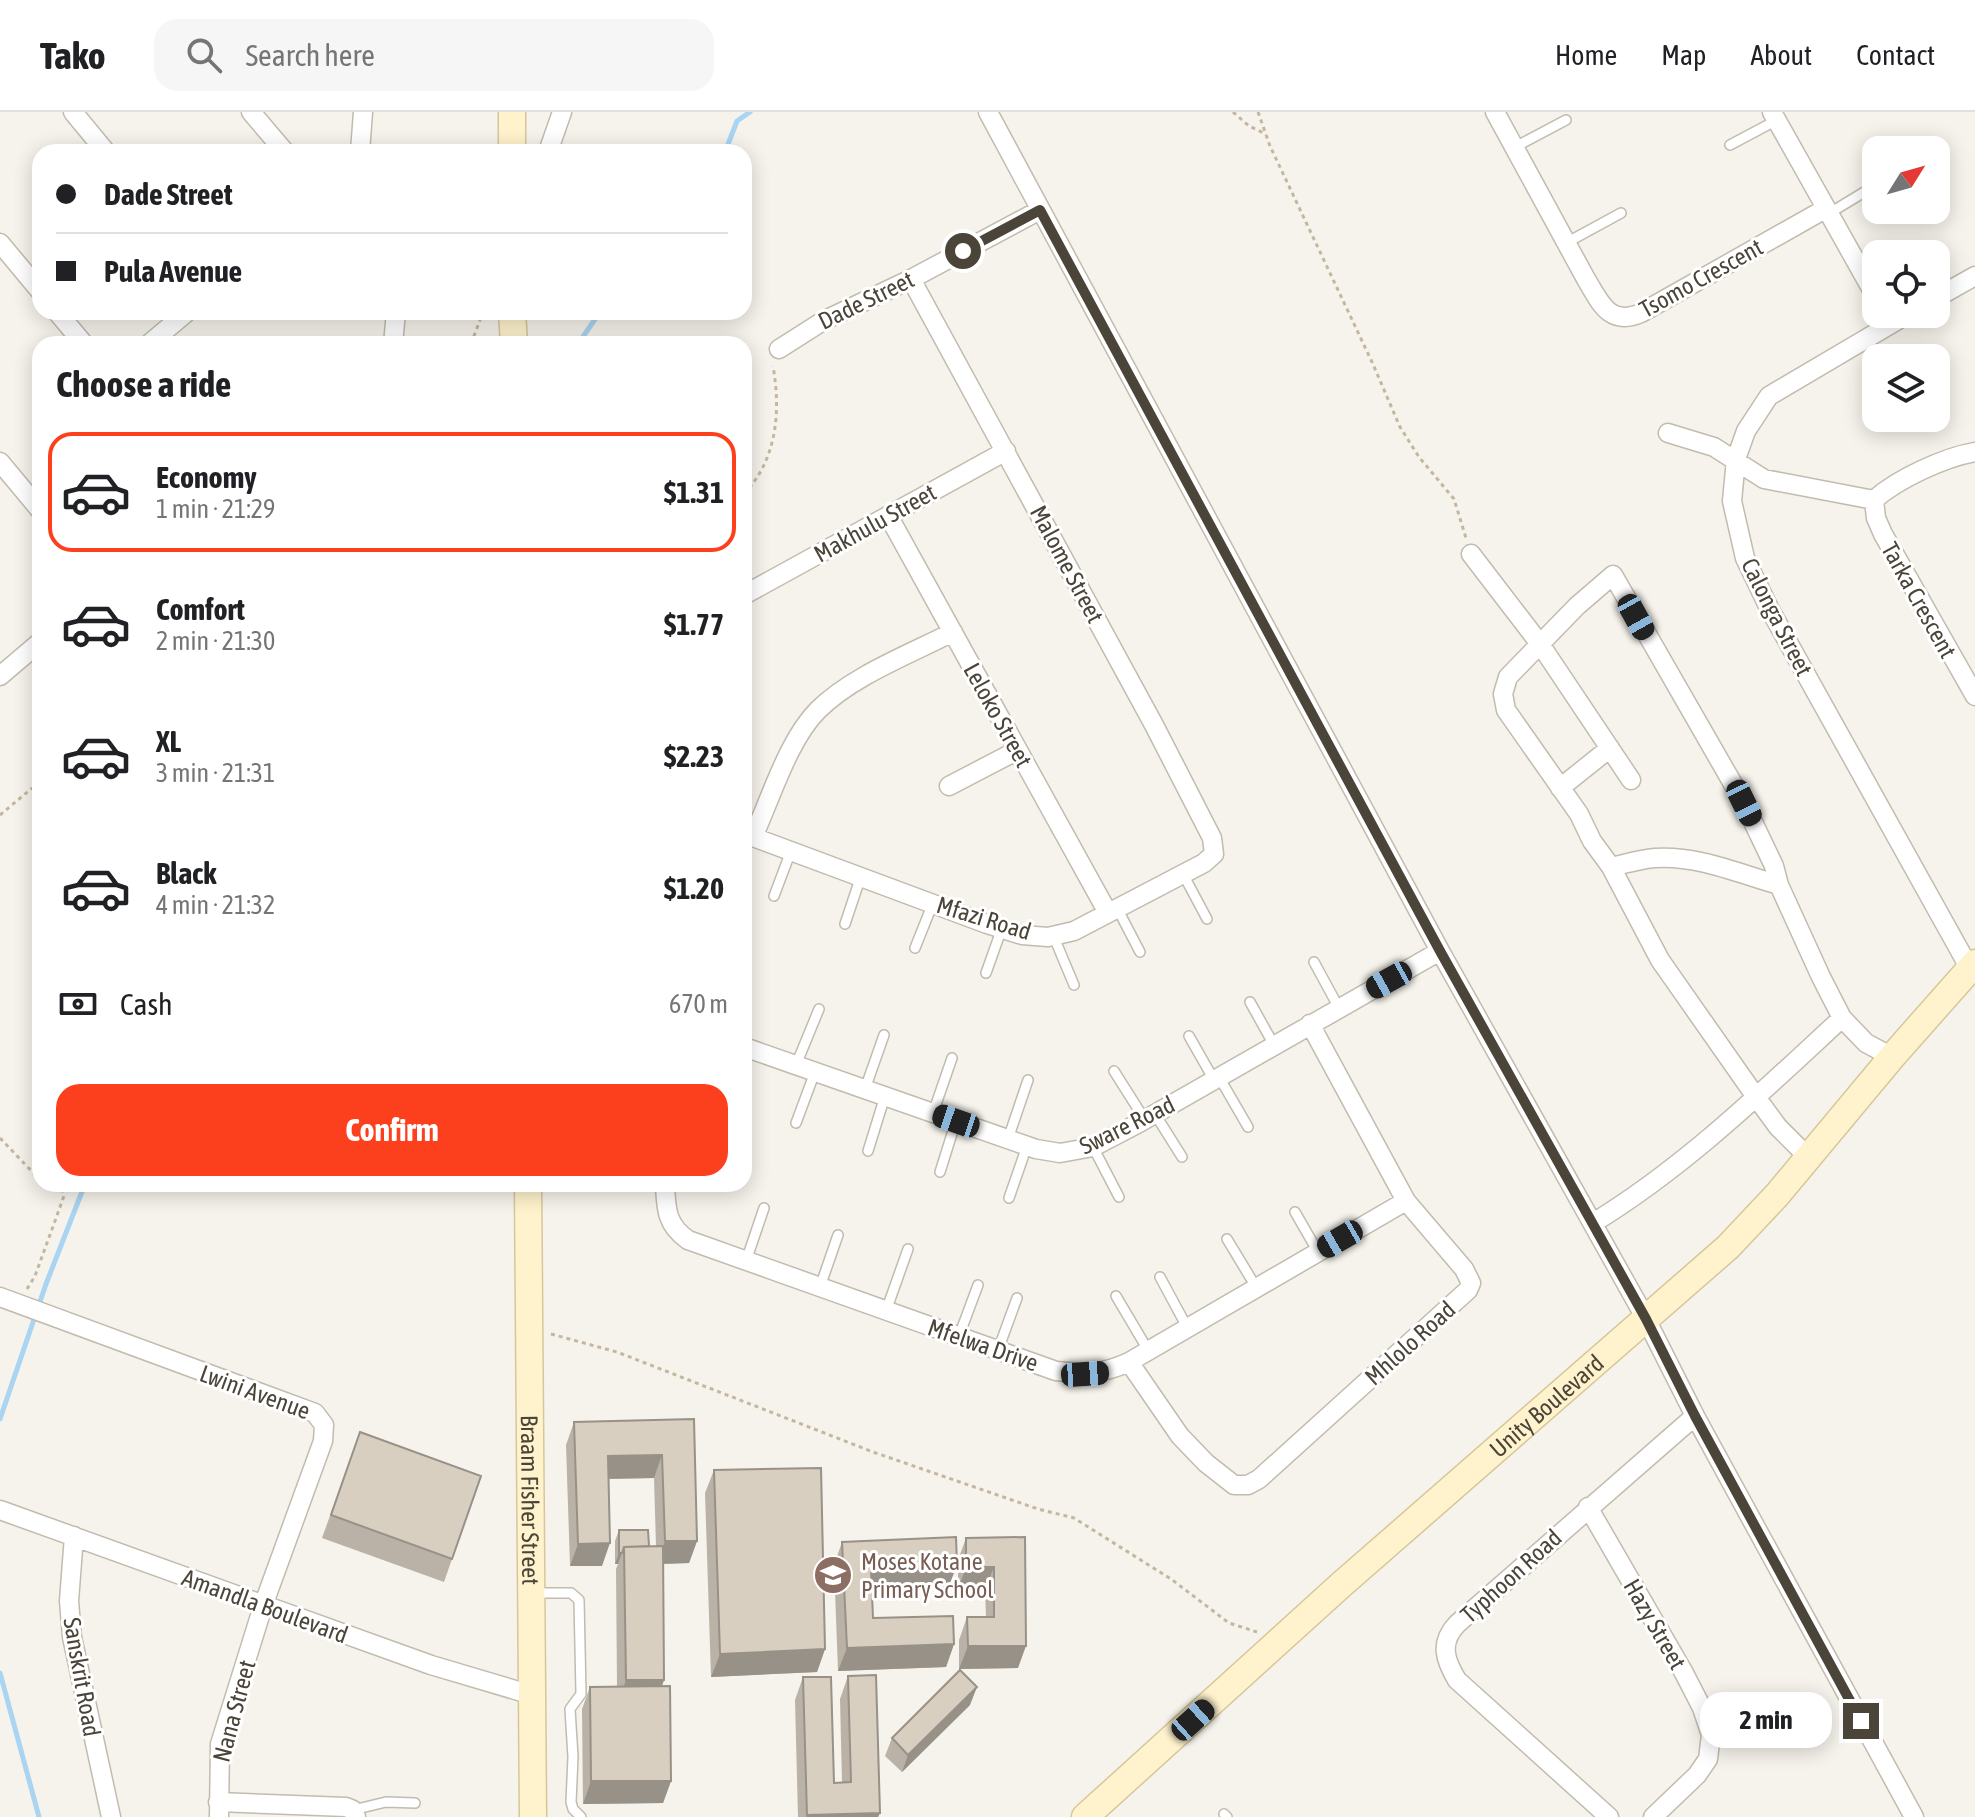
<!DOCTYPE html>
<meta charset="utf-8">
<style>
:root{--surface:#fff;--page:#f6f6f6;--text:#202124;--muted:#757577;--line:#e0e0e0;--accent:#fc3f1d}
body{margin:0;font-family:"Asap Condensed",sans-serif;background:var(--page);color:var(--text);height:100vh;display:flex;flex-direction:column;font-size:30px;white-space:nowrap}
*{box-sizing:border-box;margin:0}
p{font-size:26px;color:var(--muted)}
.icon{flex:none;width:44px;height:44px;fill:none;stroke:currentColor;stroke-width:2;stroke-linecap:round;stroke-linejoin:round}
.map{position:relative;flex:1;overflow:hidden}
.details{position:absolute;left:32px;top:224px;width:720px;height:856px;display:flex;flex-direction:column;background:var(--surface);border-radius:24px;box-shadow:0 4px 20px #0003}
.details>*{flex:none}
.banner{position:absolute;left:32px;top:32px;width:720px;height:176px;border-radius:24px;box-shadow:0 4px 20px #0003;display:grid;align-content:center;height:176px;padding:0 24px;background:var(--surface)}
.needle{width:52px;rotate:53deg}
.fabs{position:absolute;left:1862px;top:24px;display:grid;gap:16px}
.fabs a{display:grid;place-items:center;width:88px;height:88px;border-radius:16px;background:var(--surface);box-shadow:0 4px 20px #0003;font-size:40px}
.end{position:absolute;width:36px;height:36px;margin:-18px;border:10px solid #4b4439;background:#fff;box-shadow:0 0 0 4px #fff}
.from{border-radius:50%}
.bubble{position:absolute;height:56px;border-radius:24px;background:var(--surface);box-shadow:0 4px 20px #0003;font-size:26px;font-weight:700;line-height:56px;text-align:center}
.car{position:absolute;width:24px;height:48px;margin:-24px -12px;border-radius:10px;box-shadow:0 0 6px 2px #0007;background:linear-gradient(#222 24%,#8ab4d8 0 40%,#222 0 76%,#8ab4d8 0 86%,#222 0)}
.banner b{display:flex;align-items:center;gap:28px;height:76px;font-size:30px}
.banner b+b{border-top:2px solid var(--line)}
.banner i{width:20px;height:20px;background:var(--text)}
ul{padding:0;list-style:none}
li{display:flex;align-items:center;gap:24px;height:120px;margin:0 16px 12px;padding:0 8px;border:4px solid transparent;border-radius:24px}
li div{flex:1}
li b{display:block;font-size:30px}
li em{font-style:normal;font-weight:700}
li.active{border-color:var(--accent)}
li>.icon{width:72px;height:72px;stroke-width:1.5}
h2{padding:0 24px;font-size:36px;line-height:96px}
.pay{display:flex;align-items:center;gap:20px;height:88px;padding:0 24px;font-size:30px}
.pay p{margin-inline-start:auto}
.action{display:flex;gap:16px;margin-top:auto;padding:16px 24px}
.action a{flex:1;height:92px;border-radius:24px;background:var(--accent);color:#fff;font-size:32px;font-weight:700;line-height:92px;text-align:center}
header{display:flex;align-items:center;gap:48px;box-sizing:border-box;height:112px;padding:0 40px;background:var(--surface);border-bottom:2px solid var(--line)}
header strong{font-size:38px}
nav{display:flex;gap:44px;margin-inline-start:auto;font-size:28px}
.search{width:560px;height:72px;background:var(--page);display:flex;align-items:center;gap:20px;box-sizing:border-box;padding:0 28px;border-radius:24px;color:var(--muted);font-size:30px}
.map>svg:first-child{display:block}
.lines{fill:none;stroke-linecap:round;stroke-linejoin:round}
.stream{stroke:#a9d4f2;stroke-width:5}
.lane-casing{stroke:#c2bbae;stroke-width:12}
.street-casing{stroke:#c2bbae;stroke-width:21}
.secondary-casing{stroke:#d6c79b;stroke-width:29}
.path{stroke:#c4b79f;stroke-width:3;stroke-dasharray:4 4;stroke-linecap:butt}
.lane{stroke:#fff;stroke-width:9}
.street{stroke:#fff;stroke-width:18}
.secondary{stroke:#fff3cd;stroke-width:26}
.wall{fill:#bab2a6}
.shaded-wall{fill:#979187}
.building{fill:#d8cfc1;stroke:#979187;stroke-width:2}
.route{stroke:#4b4439;stroke-width:10}
.labels{text-anchor:middle;dominant-baseline:central;stroke-width:6;stroke-linejoin:round;paint-order:stroke}
.street-label{font-size:24px;fill:#4b4439;stroke:#fff}
.education-label{font-size:24px;fill:#785e54;stroke:#fff;text-anchor:start}
</style>
<header>
<strong>Tako</strong>
<div class="search"><svg class="icon" aria-label="search" viewBox="0 0 24 24"><circle cx="10" cy="10" r="6"/><path d="M15 15l6 6"/></svg>Search here</div>
<nav><a>Home</a><a>Map</a><a>About</a><a>Contact</a></nav>
</header>
<div class="map">
<svg width="1975" height="1705" viewBox="0 0 1975 1705">
<rect width="100%" height="100%" fill="#f6f3ec"/>
<g class="lines">
<!-- stream -->
<path class="stream" d="M725,40L737,9L750,0
M578,232L600,200
M0,1307L46,1172L85,1072
M0,1561L39,1705"/>
<defs>
<path id="lane" d="M1730,33L1777,8
M1515,35L1566,8
M1828,102L1871,76
M1566,131L1621,101
M1183,762L1207,807
M774,784L791,739
M1117,796L1140,840
M845,812L861,764
M1053,823L1074,873
M915,836L933,791
M1314,850L1339,896
M986,861L1002,816
M1250,890L1274,933
M1189,924L1214,968
M796,953L819,897
M1114,959L1145,1008
M1219,965L1248,1015
M865,977L884,923
M933,1001L952,946
M1155,1002L1182,1045
M796,1011L815,960
M1008,1027L1028,968
M1093,1035L1119,1085
M868,1039L885,984
M940,1060L956,1009
M1009,1086L1027,1034
M1295,1100L1318,1140
M1227,1127L1256,1175
M746,1149L764,1096
M1160,1165L1187,1215
M820,1175L838,1123
M1116,1184L1148,1238
M886,1199L908,1137
M959,1224L978,1173
M998,1238L1017,1186
M534,1481H571L579,1488L581,1582L570,1597L573,1645L571,1690L573,1697L581,1705
M353,1698L386,1690L415,1691
M1224,1702L1227,1705"/>
<path id="street" d="M73,0L106,40
M251,0L285,40
M988,0L1440,839L1646,1207L1695,1304L1914,1705
M1495,0L1586,167C1600,190 1609,215 1641,201L1825,97
M1772,0L1876,185
M360,40L363,0
M548,40L562,0
M0,131L40,179
M1936,186L1975,164
M57,200L84,232
M1908,202L1769,284L1746,319L1736,347L1732,389L1745,446L1769,496L1970,857L1975,862
M149,232L187,200
M393,232L396,200
M779,237L823,209L911,167L1040,98
M1668,321L1714,335L1764,367L1874,388C1897,367 1945,345 1975,340
M0,350L40,398
M1874,388L1876,406L1883,422L1975,584
M889,405L1108,801
M1471,442L1540,532L1631,668
M744,483L1006,339
M0,564L40,530
M949,674L1018,638
M1560,676L1610,636
M744,724L753,725L987,812L1022,823L1048,825L1074,819L1204,751L1214,742L1212,726L1154,613L911,167
M753,725C771,686 788,628 818,598C852,564 910,542 953,520
M1611,755C1625,752 1640,747 1655,746C1697,743 1740,762 1779,773
M744,935L1036,1037L1060,1041L1093,1035L1139,1011L1440,839
M1808,1045L1778,1015L1756,985L1660,848L1611,755L1592,729L1579,702L1506,598L1503,582L1508,565L1577,494L1613,463L1744,691L1774,754L1779,773L1821,865L1842,906L1866,931L1892,945
M665,1072C666,1096 666,1113 688,1128L1056,1259C1086,1262 1100,1263 1129,1250L1406,1089
M1593,1111C1685,1055 1763,979 1842,906
M0,1185L315,1301L324,1313L323,1329L263,1494L220,1632L219,1705
M1129,1250L1180,1324L1206,1351L1234,1373H1248L1259,1367L1468,1178L1471,1171L1464,1157L1406,1089L1310,912
M1588,1395L1684,1561L1702,1596L1711,1623L1708,1647L1697,1663L1653,1705
M0,1398L431,1553L532,1583
M74,1424L69,1489L72,1525L111,1705
M218,1690L346,1695L353,1698L356,1705
M1609,1705L1457,1568C1445,1548 1439,1531 1457,1512L1695,1304"/>
<g id="secondary">
<path d="M512,0V40"/>
<path d="M512,200L514,232"/>
<path id="s1" d="M528,1072L533,1705"/>
<path id="s2" d="M1085,1705L1342,1472L1728,1135L1777,1083L1892,945L1975,851"/>
</g>
</defs>
<!-- lane casing -->
<use href="#lane" class="lane-casing"/>
<!-- street casing -->
<use href="#street" class="street-casing"/>
<!-- secondary casing -->
<use href="#secondary" class="secondary-casing"/>
<!-- path -->
<path class="path" d="M1233,0L1249,14L1266,22
M1258,0L1270,34L1372,250L1400,315L1419,345L1454,387L1466,426
M471,232L483,200
M744,382C777,347 781,300 773,254
M0,703L31,677L40,673
M0,1026L40,1068
M46,1072L61,1079
M27,1177L35,1164L64,1084L61,1072
M551,1222L617,1240L873,1340L1038,1397L1074,1406L1171,1467L1229,1511L1257,1520"/>
<!-- lane -->
<use href="#lane" class="lane"/>
<!-- street -->
<use href="#street" class="street"/>
<!-- secondary -->
<use href="#secondary" class="secondary"/>
</g>
<!-- wall -->
<path class="wall" d="M694,1307L697,1429L689,1451L663,1452L664,1568L662,1574L671,1669L663,1691L583,1692L582,1597L590,1575H617L616,1457L618,1452H615V1429L619,1418L649,1434H656L654,1366L608,1367L602,1454H570L566,1333L574,1310Z
M360,1320L481,1364L444,1470L322,1426Z
M714,1358L825,1537L817,1560L711,1565L705,1381Z
M1025,1425L1018,1556L959,1557V1528L967,1505H986L985,1477H958V1448L966,1426Z
M842,1430L957,1453L948,1476L872,1479L873,1506L954,1532L946,1555L838,1559L834,1453Z
M848,1564L880,1701L878,1705H798L795,1588L803,1565L834,1671L842,1670L840,1587Z
M970,1593L902,1660L885,1644L892,1626Z"/>
<!-- shaded-wall -->
<path class="shaded-wall" d="M662,1343L654,1366L599,1367L608,1344Z
M665,1429H697L689,1451L657,1452Z
M610,1431L602,1454H570L578,1432Z
M619,1441H622L618,1452H615Z
M957,1453L948,1476L862,1479L871,1457Z
M966,1455H994L985,1477H958Z
M954,1532L946,1555L838,1559L847,1536Z
M968,1534H1026L1018,1556L959,1557Z
M825,1537L817,1560L711,1565L720,1542Z
M626,1568H664L656,1590L618,1591Z
M977,1575L970,1593L902,1660L908,1643Z
M591,1669H671L663,1691L583,1692Z
M880,1701L878,1705H806L807,1703Z"/>
<!-- building -->
<path class="building" d="M694,1307L697,1429H665L662,1343L608,1344L610,1431L578,1432L574,1310Z
M360,1320L481,1364L452,1447L331,1403Z
M821,1356L825,1537L720,1542L714,1358Z
M619,1418H648L649,1434L624,1435L622,1441H619Z
M956,1425L957,1453L871,1457L873,1506L953,1504L954,1532L847,1536L842,1430Z
M1025,1425L1026,1534H968L967,1505H994V1455H966V1426Z
M663,1434L664,1568H626L624,1435Z
M960,1558L977,1575L908,1643L892,1626Z
M876,1563L880,1701L807,1703L803,1565H831L834,1671L851,1670L848,1564Z
M670,1574L671,1669H591L590,1575Z"/>
<g class="lines">
<!-- route -->
<path class="route" d="M963,139L1040,98L1440,839L1646,1207L1695,1304L1861,1609"/>
</g>
<!-- icons -->
<defs>
<symbol id="school-disc" viewBox="-11 -11 22 22"><circle r="9.5" fill="#8d6e63" stroke="#fff"/><path d="M0-5L7-2L0 1L-7-2ZM-4 1L0 2.5L4 1V4Q0 6-4 4Z" fill="#fff"/></symbol>
</defs>
<g fill-rule="evenodd">
<use href="#school-disc" x="811" y="1441" width="44" height="44"/>
</g>
<g class="labels">
<!-- street labels -->
<g class="street-label">
<text transform="translate(1701 166) rotate(-29)">Tsomo Crescent</text>
<text transform="translate(866 188) rotate(-26)">Dade Street</text>
<text transform="translate(875 411) rotate(-29)">Makhulu Street</text>
<text transform="translate(1067 452) rotate(62)">Malome Street</text>
<text transform="translate(1919 488) rotate(61)">Tarka Crescent</text>
<text transform="translate(1777 505) rotate(63)">Calonga Street</text>
<text transform="translate(998 603) rotate(61)">Leloko Street</text>
<text transform="translate(984 806) rotate(17)">Mfazi Road</text>
<text transform="translate(1127 1013) rotate(-26)">Sware Road</text>
<text transform="translate(1410 1231) rotate(-42)">Mhlolo Road</text>
<text transform="translate(983 1233) rotate(19)">Mfelwa Drive</text>
<text transform="translate(255 1280) rotate(20)">Lwini Avenue</text>
<text stroke="none"><textPath href="#s2" startOffset="618">Unity Boulevard</textPath></text>
<text stroke="none"><textPath href="#s1" startOffset="316">Braam Fisher Street</textPath></text>
<text transform="translate(1511 1464) rotate(-42)">Typhoon Road</text>
<text transform="translate(265 1494) rotate(20)">Amandla Boulevard</text>
<text transform="translate(1655 1512) rotate(60)">Hazy Street</text>
<text transform="translate(82 1565) rotate(80)">Sanskrit Road</text>
<text transform="translate(234 1599) rotate(-75)">Nana Street</text>
</g>
<!-- education labels -->
<g class="education-label">
<text x="861" y="1449">Moses Kotane<tspan x="861" dy="28">Primary School</tspan></text>
</g>
</g>
</svg>
<div class="fabs">
<a><svg class="needle" viewBox="-14 -14 28 28"><path d="M0-13l5 13h-10z" fill="#e53935"/><path d="M0 13l5-13h-10z" fill="#757577"/></svg></a>
<a><svg class="icon" aria-label="locate" viewBox="0 0 24 24"><circle cx="12" cy="12" r="6"/><path d="M12 2v4M12 18v4M2 12h4M18 12h4"/></svg></a>
<a><svg class="icon" aria-label="layers" viewBox="0 0 24 24"><path d="M12 4l9 5-9 5-9-5zM3 14l9 5 9-5"/></svg></a>
</div>
<i class="end from" style="left:963px;top:139px"></i>
<i class="end" style="left:1861px;top:1609px"></i>
<div class="bubble" style="left:1700px;top:1580px;width:132px">2 min</div>
<i class="car" style="left:1636px;top:505px;rotate:151deg"></i>
<i class="car" style="left:1744px;top:691px;rotate:154deg"></i>
<i class="car" style="left:1389px;top:868px;rotate:241deg"></i>
<i class="car" style="left:956px;top:1009px;rotate:289deg"></i>
<i class="car" style="left:1340px;top:1127px;rotate:240deg"></i>
<i class="car" style="left:1085px;top:1262px;rotate:86deg"></i>
<i class="car" style="left:1193px;top:1608px;rotate:48deg"></i>
<div class="banner">
<b><i class="from"></i>Dade Street</b>
<b><i></i>Pula Avenue</b>
</div>
<section class="details">
<h2>Choose a ride</h2>
<ul>
<li class="active"><svg class="icon" aria-label="car" viewBox="0 0 24 24"><path d="M5 17H2v-5l4-1 3-4h7l3 4 3 1v5h-3M9 17h6M6 11h13"/><circle cx="7" cy="17" r="2"/><circle cx="17" cy="17" r="2"/></svg><div><b>Economy</b><p>1 min · 21:29</p></div><em>$1.31</em></li>
<li><svg class="icon" aria-label="car" viewBox="0 0 24 24"><path d="M5 17H2v-5l4-1 3-4h7l3 4 3 1v5h-3M9 17h6M6 11h13"/><circle cx="7" cy="17" r="2"/><circle cx="17" cy="17" r="2"/></svg><div><b>Comfort</b><p>2 min · 21:30</p></div><em>$1.77</em></li>
<li><svg class="icon" aria-label="car" viewBox="0 0 24 24"><path d="M5 17H2v-5l4-1 3-4h7l3 4 3 1v5h-3M9 17h6M6 11h13"/><circle cx="7" cy="17" r="2"/><circle cx="17" cy="17" r="2"/></svg><div><b>XL</b><p>3 min · 21:31</p></div><em>$2.23</em></li>
<li><svg class="icon" aria-label="car" viewBox="0 0 24 24"><path d="M5 17H2v-5l4-1 3-4h7l3 4 3 1v5h-3M9 17h6M6 11h13"/><circle cx="7" cy="17" r="2"/><circle cx="17" cy="17" r="2"/></svg><div><b>Black</b><p>4 min · 21:32</p></div><em>$1.20</em></li>
</ul>
<div class="pay"><svg class="icon" aria-label="cash" viewBox="0 0 24 24"><path d="M3 7h18v10H3z"/><circle cx="12" cy="12" r="2"/></svg>Cash<p>670 m</p></div>
<div class="action"><a>Confirm</a></div>
</section>
</div>
